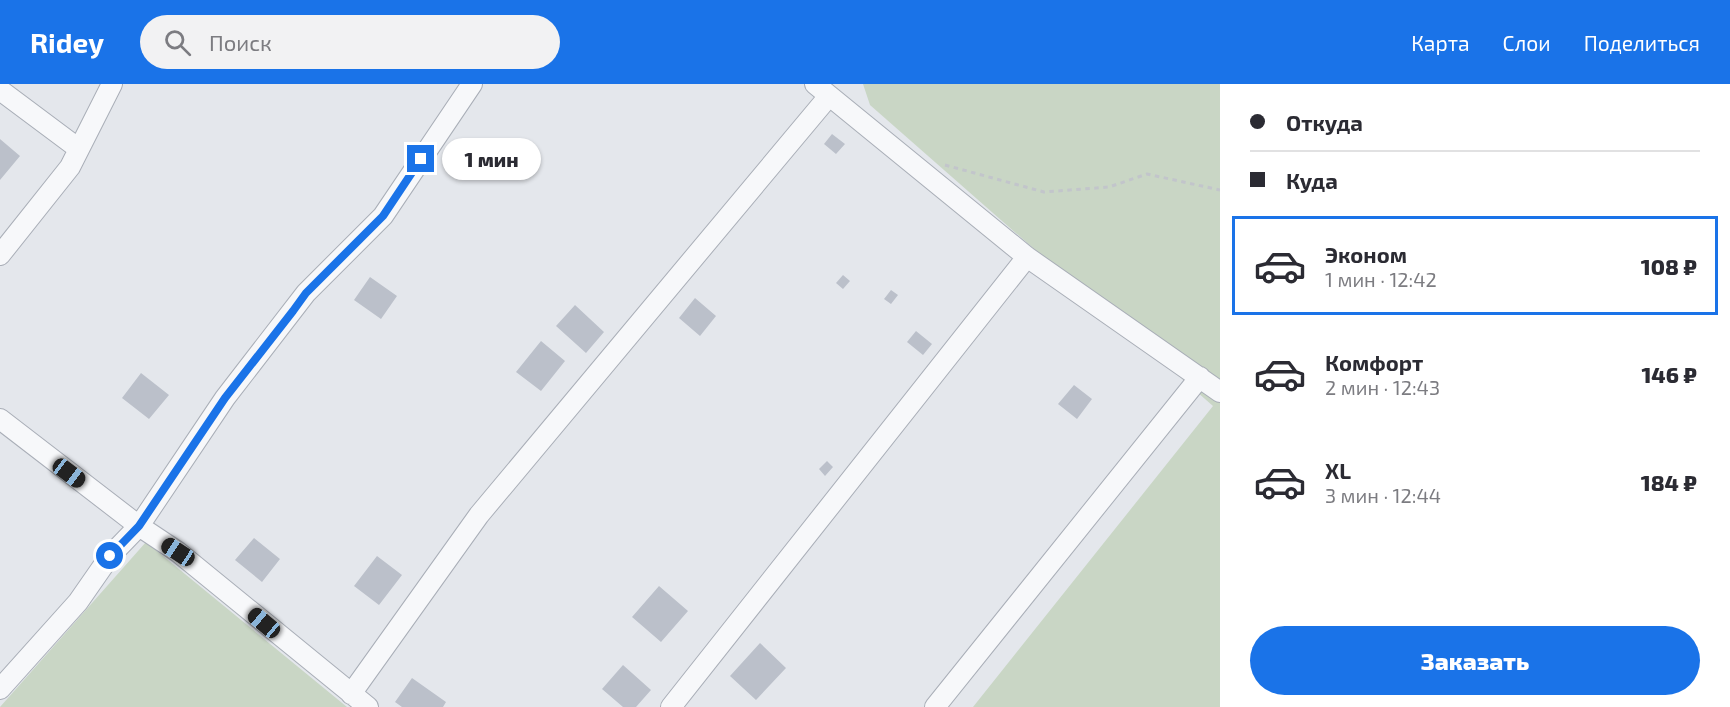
<!DOCTYPE html>
<html lang="ru">
<meta charset="utf-8">
<style>
:root{--surface:#fff;--page:#f2f2f3;--text:#2b2b33;--muted:#7c7c81;--line:#e1e1e2;--accent:#1a73e8}
body{margin:0;font-family:"Exo 2",sans-serif;background:var(--page);color:var(--text);height:100vh;display:flex;flex-direction:column;font-size:22px;white-space:nowrap}
*{box-sizing:border-box;margin:0}
p{font-size:20px;color:var(--muted)}
.icon{flex:none;width:33px;height:33px;fill:none;stroke:currentColor;stroke-width:2;stroke-linecap:round;stroke-linejoin:round}
.map{position:relative;flex:1;overflow:hidden}
.drawer{display:flex;flex-direction:column;background:var(--surface);width:510px}
.drawer>*{flex:none}
.hud{display:grid;align-content:center;height:132px;padding:0 30px;background:var(--surface)}
.end{position:absolute;width:27px;height:27px;margin:-14px;border:8px solid #1a73e8;background:#fff;box-shadow:0 0 0 3px #fff}
.from{border-radius:50%}
.bubble{position:absolute;height:42px;border-radius:21px;background:var(--surface);box-shadow:0 2px 4px #0004;font-size:20px;font-weight:800;line-height:42px;text-align:center}
.car{position:absolute;width:18px;height:36px;margin:-18px -9px;border-radius:8px;box-shadow:0 0 4px 2px #0007;background:linear-gradient(#222 24%,#8ab4d8 0 40%,#222 0 76%,#8ab4d8 0 86%,#222 0)}
.hud b{display:flex;align-items:center;gap:21px;height:57px;font-size:22px}
.hud b+b{border-top:2px solid var(--line)}
.hud i{width:15px;height:15px;background:var(--text)}
ul{padding:0;list-style:none}
li{display:flex;align-items:center;gap:18px;height:99px;margin:0 12px 9px;padding:0 18px;border:3px solid transparent;border-radius:0px}
li div{flex:1}
li b{display:block;font-size:22px}
li em{font-style:normal;font-weight:800}
li.selected{border-color:var(--accent)}
li>.icon{width:54px;height:54px;stroke-width:1.5}
.cta{display:flex;gap:12px;margin-top:auto;padding:12px 30px}
.cta a{flex:1;height:69px;border-radius:36px;background:var(--accent);color:#fff;font-size:24px;font-weight:800;line-height:69px;text-align:center}
header{display:flex;align-items:center;gap:36px;box-sizing:border-box;height:84px;padding:0 30px;background:var(--accent);color:#fff}
header strong{font-size:28px}
nav{display:flex;gap:33px;margin-inline-start:auto;font-size:21px}
.search{width:420px;height:54px;background:var(--page);display:flex;align-items:center;gap:15px;box-sizing:border-box;padding:0 21px;border-radius:33px;color:var(--muted);font-size:22px}
main{display:flex;flex:1;min-height:0}
.map>svg:first-child{display:block}
.green{fill:#c9d6c5}
.building{fill:#bbc0ca}
.lines{fill:none;stroke-linecap:round;stroke-linejoin:round}
.street-casing{stroke:#a9aeb7;stroke-width:22}
.path{stroke:#c2c5cb;stroke-width:3;stroke-dasharray:4.5 4.5;stroke-linecap:butt}
.street{stroke:#f7f8fa;stroke-width:20}
.route{stroke:#1a73e8;stroke-width:8}
</style>
<header>
<strong>Ridey</strong>
<div class="search"><svg class="icon" aria-label="search" viewBox="0 0 24 24"><circle cx="10" cy="10" r="6"/><path d="M15 15l6 6"/></svg>Поиск</div>
<nav><a>Карта</a><a>Слои</a><a>Поделиться</a></nav>
</header>
<main>
<div class="map">
<svg width="1220" height="623" viewBox="0 0 1220 623">
<rect width="100%" height="100%" fill="#e4e7ec"/>
<!-- green -->
<path class="green" d="M863,0H1220V623H973L1213,322L870,21Z
M146,458L347,623H0Z"/>
<!-- building -->
<path class="building" d="M832,50L845,60L836,70L824,60Z
M0,55L20,72L0,96Z
M843,191L850,197L843,205L836,199Z
M370,193L397,212L381,235L354,216Z
M891,206L898,211L891,220L884,215Z
M695,214L716,232L700,252L679,234Z
M575,221L604,248L586,269L556,242Z
M916,247L932,260L923,271L907,258Z
M541,257L565,277L541,307L516,288Z
M141,289L169,311L149,335L122,314Z
M1074,301L1092,315L1077,335L1058,320Z
M827,377L833,383L825,392L819,385Z
M254,454L280,475L262,498L235,476Z
M377,472L402,491L379,521L354,502Z
M659,502L688,527L661,558L632,533Z
M760,559L786,584L756,616L730,592Z
M623,581L651,606L636,623H623L602,605Z
M412,594L446,618L443,623H402L395,618Z"/>
<g class="lines">
<defs>
<path id="street" d="M815,0L1027,173L1220,308
M0,6L79,65
M0,171L70,83L112,0
M0,335L139,442L178,468L368,623
M0,605L78,518L110,472L139,442L225,314L306,209L383,132L472,0
M351,610L479,431L829,12
M671,623L1027,173
M935,623L1200,293"/>
</defs>
<!-- street casing -->
<use href="#street" class="street-casing"/>
<!-- path -->
<path class="path" d="M945,81L1044,108L1109,103L1147,90L1220,106"/>
<!-- street -->
<use href="#street" class="street"/>
</g>
<g class="lines">
<!-- route -->
<path class="route" d="M110,472L139,442L225,314L293,227L306,209L383,132L421,75"/>
</g>
</svg>
<i class="end from" style="left:110px;top:472px"></i>
<i class="end" style="left:421px;top:75px"></i>
<div class="bubble" style="left:442px;top:54px;width:99px">1 мин</div>
<i class="car" style="left:69px;top:389px;rotate:127deg"></i>
<i class="car" style="left:178px;top:468px;rotate:303deg"></i>
<i class="car" style="left:264px;top:539px;rotate:310deg"></i>
</div>
<section class="drawer">
<div class="hud">
<b><i class="from"></i>Откуда</b>
<b><i></i>Куда</b>
</div>
<ul>
<li class="selected"><svg class="icon" aria-label="car" viewBox="0 0 24 24"><path d="M5 17H2v-5l4-1 3-4h7l3 4 3 1v5h-3M9 17h6M6 11h13"/><circle cx="7" cy="17" r="2"/><circle cx="17" cy="17" r="2"/></svg><div><b>Эконом</b><p>1 мин · 12:42</p></div><em>108 ₽</em></li>
<li><svg class="icon" aria-label="car" viewBox="0 0 24 24"><path d="M5 17H2v-5l4-1 3-4h7l3 4 3 1v5h-3M9 17h6M6 11h13"/><circle cx="7" cy="17" r="2"/><circle cx="17" cy="17" r="2"/></svg><div><b>Комфорт</b><p>2 мин · 12:43</p></div><em>146 ₽</em></li>
<li><svg class="icon" aria-label="car" viewBox="0 0 24 24"><path d="M5 17H2v-5l4-1 3-4h7l3 4 3 1v5h-3M9 17h6M6 11h13"/><circle cx="7" cy="17" r="2"/><circle cx="17" cy="17" r="2"/></svg><div><b>XL</b><p>3 мин · 12:44</p></div><em>184 ₽</em></li>
</ul>
<div class="cta"><a>Заказать</a></div>
</section>
</main>
